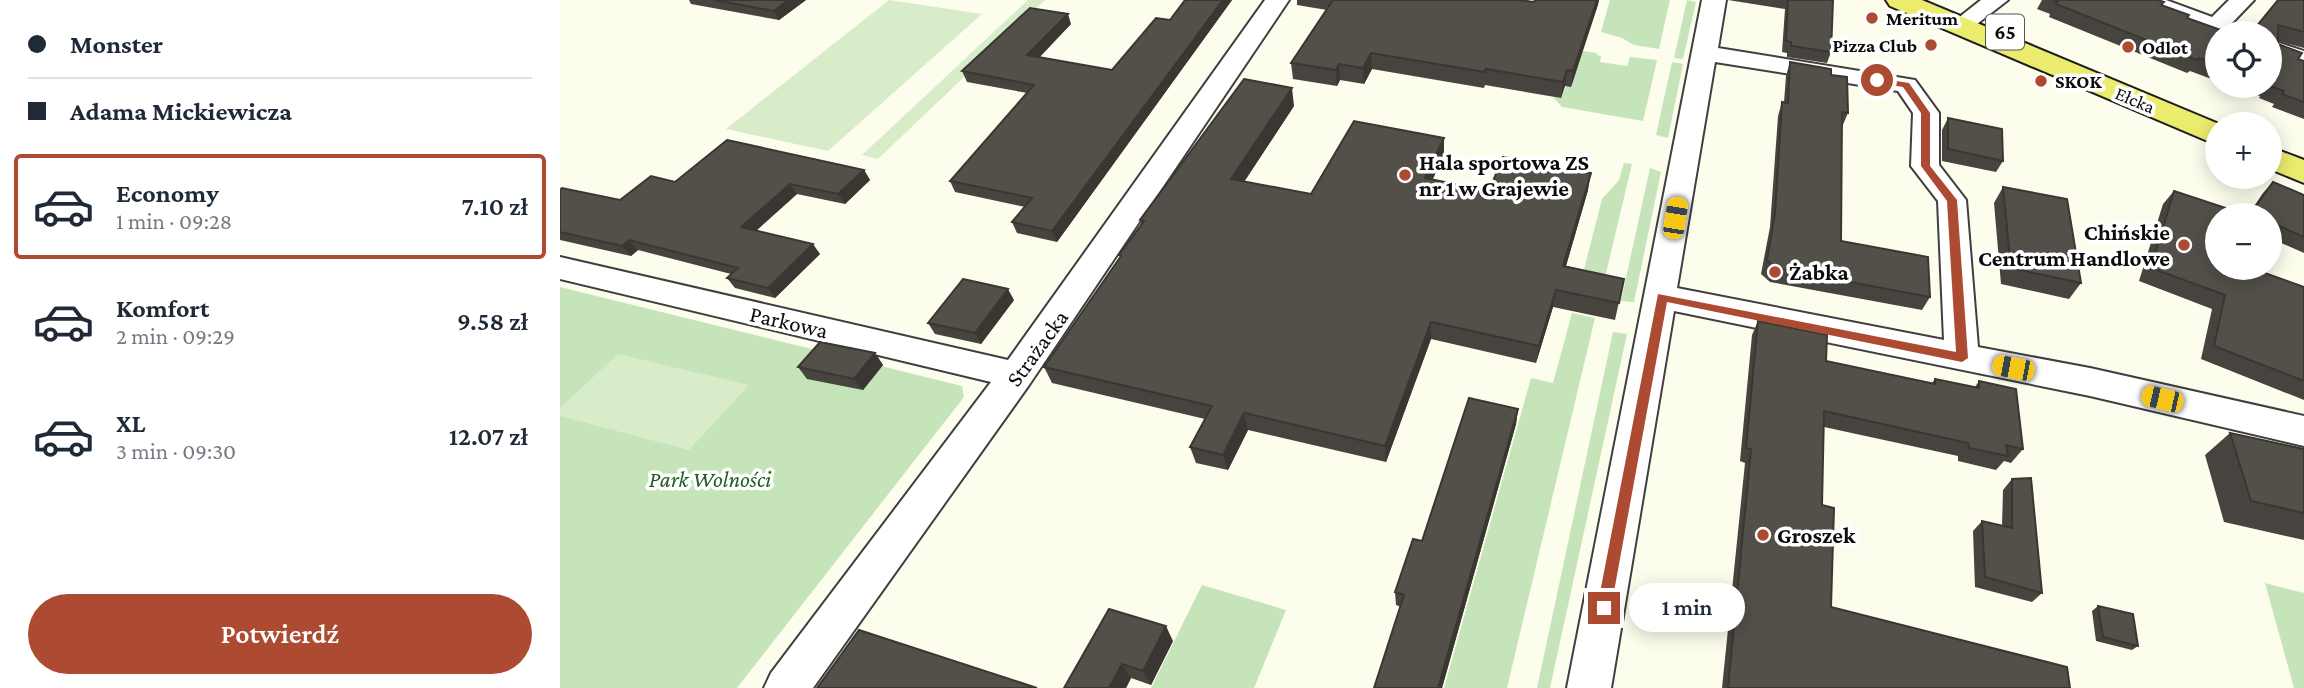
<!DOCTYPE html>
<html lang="pl">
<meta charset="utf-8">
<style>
:root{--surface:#fff;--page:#f2f2f3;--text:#1f2937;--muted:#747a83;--line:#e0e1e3;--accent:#ad4a32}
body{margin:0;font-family:"Crimson Pro",serif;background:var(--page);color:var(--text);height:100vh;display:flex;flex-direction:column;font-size:26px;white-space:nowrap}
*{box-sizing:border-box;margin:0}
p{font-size:23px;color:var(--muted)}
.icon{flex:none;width:38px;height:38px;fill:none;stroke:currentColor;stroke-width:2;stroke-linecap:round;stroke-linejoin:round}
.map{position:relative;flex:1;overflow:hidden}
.panel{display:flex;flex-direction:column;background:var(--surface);width:560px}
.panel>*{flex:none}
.hud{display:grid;align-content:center;height:154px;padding:0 28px;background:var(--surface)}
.controls{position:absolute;left:1645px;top:21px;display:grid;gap:14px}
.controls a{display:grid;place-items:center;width:77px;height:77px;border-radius:50%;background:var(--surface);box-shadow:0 4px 18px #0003;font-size:35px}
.end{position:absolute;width:32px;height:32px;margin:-16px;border:9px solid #ad4a32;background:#fff;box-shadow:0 0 0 4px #fff}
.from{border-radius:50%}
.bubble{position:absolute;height:49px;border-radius:24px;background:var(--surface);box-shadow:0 4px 18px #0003;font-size:23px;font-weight:600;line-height:49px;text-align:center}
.car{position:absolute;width:21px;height:42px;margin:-21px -10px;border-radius:9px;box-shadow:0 0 5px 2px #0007;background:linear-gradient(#f5c518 24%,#345 0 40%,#f5c518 0 76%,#345 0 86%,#f5c518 0)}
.hud b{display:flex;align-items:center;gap:24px;height:66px;font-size:26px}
.hud b+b{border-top:2px solid var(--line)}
.hud i{width:18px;height:18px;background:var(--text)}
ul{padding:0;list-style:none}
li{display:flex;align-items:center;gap:21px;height:105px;margin:0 14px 10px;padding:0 14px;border:4px solid transparent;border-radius:7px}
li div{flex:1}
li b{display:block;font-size:26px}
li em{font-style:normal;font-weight:600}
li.current{border-color:var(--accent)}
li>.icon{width:63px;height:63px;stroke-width:1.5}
.action{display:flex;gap:14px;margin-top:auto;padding:14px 28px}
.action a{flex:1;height:80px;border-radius:42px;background:var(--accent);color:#fff;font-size:28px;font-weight:600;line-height:80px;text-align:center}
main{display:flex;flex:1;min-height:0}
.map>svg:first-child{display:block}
.green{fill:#c5e4b9}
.pitch{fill:#d8ecca}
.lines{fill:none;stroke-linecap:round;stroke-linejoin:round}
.minor-casing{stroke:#3f3f3f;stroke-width:4}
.major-casing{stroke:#1d1d1d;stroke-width:4}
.minor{fill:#fff;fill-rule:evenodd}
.major{fill:#ebeb6e;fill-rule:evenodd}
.wall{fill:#47443f}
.shaded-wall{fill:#3a3733}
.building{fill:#534f49;stroke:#3a3733;stroke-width:2}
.route{fill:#ad4a32}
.poi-dot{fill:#ad4a32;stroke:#fff;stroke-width:2.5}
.labels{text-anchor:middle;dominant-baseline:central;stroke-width:7;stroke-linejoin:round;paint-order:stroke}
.far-poi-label{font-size:19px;font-weight:bold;fill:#0c0c0c;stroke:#fff;text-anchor:start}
.far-street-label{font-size:19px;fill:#0c0c0c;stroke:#fff}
.shield{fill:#fff;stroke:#555;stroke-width:2}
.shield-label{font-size:21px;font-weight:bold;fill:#0c0c0c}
.poi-label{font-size:23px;font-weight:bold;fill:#0c0c0c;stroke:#fff;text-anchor:start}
.street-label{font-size:23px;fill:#0c0c0c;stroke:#fff}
.park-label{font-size:23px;font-style:italic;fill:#235c25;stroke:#fff}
</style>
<main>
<section class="panel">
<div class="hud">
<b><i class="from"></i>Monster</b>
<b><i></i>Adama Mickiewicza</b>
</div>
<ul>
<li class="current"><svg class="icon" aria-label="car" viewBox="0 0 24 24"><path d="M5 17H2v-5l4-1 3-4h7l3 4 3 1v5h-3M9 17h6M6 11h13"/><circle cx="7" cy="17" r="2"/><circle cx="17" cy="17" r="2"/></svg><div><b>Economy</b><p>1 min · 09:28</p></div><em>7.10 zł</em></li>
<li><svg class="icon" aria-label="car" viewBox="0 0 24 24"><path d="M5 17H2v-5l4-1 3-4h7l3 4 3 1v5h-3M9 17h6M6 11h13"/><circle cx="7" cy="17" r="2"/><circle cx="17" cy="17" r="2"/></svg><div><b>Komfort</b><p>2 min · 09:29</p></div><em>9.58 zł</em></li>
<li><svg class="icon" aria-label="car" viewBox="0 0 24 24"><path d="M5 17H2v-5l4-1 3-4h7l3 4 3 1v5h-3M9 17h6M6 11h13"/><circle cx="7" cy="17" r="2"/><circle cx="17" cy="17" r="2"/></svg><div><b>XL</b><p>3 min · 09:30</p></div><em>12.07 zł</em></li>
</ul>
<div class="action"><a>Potwierdź</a></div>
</section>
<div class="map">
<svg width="1744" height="688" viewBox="0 0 1744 688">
<rect width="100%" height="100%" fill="#fcfdec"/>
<!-- green -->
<path class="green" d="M1050,0H1110L1099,49L1074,45L1062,38L1041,32Z
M1127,0L1136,2L1123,59L1114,58Z
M1023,51L1037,53V55L1041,56L1040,62L1067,66L1070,57L1097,60L1083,121L1002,107L993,97L1001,98Z
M1112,62L1123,64L1108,138L1096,135Z
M1064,163L1072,164L1041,294L1019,289L1042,199L1059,180Z
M1090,168L1101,172L1074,302L1061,301Z
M0,287L402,386L404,397L177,688H0Z
M1012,313L1035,318L947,688H884L971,378L993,383Z
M1053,332L1067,334L990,688H977Z
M1705,583L1744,593V688H1734Z
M642,585L726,610L694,688H591Z"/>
<!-- pitch -->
<path class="pitch" d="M329,0L422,14L268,151L166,129Z
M468,0H485L318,159L302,155Z
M58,354L189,385L129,450L0,416V408Z"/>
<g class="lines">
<defs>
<path id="minor" d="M705,0H729L469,385L253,688H204L211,673L431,382L0,279V257L448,360Z
M1142,0H1166L1158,48L1355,80L1379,113V165L1406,200L1418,347L1530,368L1744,416V446L1530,396L1114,311L1051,688H1007ZM1155,62L1338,91L1353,113L1351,166L1378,201L1384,340L1117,288Z
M1421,0H1448L1408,31H1392L1388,26Z
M1573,0H1606L1652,17L1669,0H1694L1671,24L1681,28L1684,33H1657V36L1577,5Z
M1710,40L1744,51V67L1710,55Z"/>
<path id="major" d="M1326,0H1362L1659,124L1657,145L1330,6Z
M1710,147L1744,160V183L1710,169Z"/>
</defs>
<!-- minor casing -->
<use href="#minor" class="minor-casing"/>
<!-- major casing -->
<use href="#major" class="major-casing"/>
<!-- minor -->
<use href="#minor" class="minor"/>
<!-- major -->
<use href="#major" class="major"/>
</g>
<!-- wall -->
<path class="wall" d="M129,0H246L219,20L131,4Z
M625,0H672L497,242L457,233L452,222L465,207L395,192L390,181L467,93L407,82L402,71L511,24L480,57L552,70L610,20Z
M737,0H959L974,2L975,0H1039L1011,87L1005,86L1001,98L925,85L924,88L812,69L804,84L780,80L777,86L733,79L731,63L767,10L737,5Z
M1168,0H1273L1271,52L1267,63L1227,57V53L1222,52L1225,9Z
M1482,0H1598L1602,5L1657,33V81L1630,71L1627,73L1489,17L1490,14L1477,9Z
M1744,0V48L1718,41V44L1738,59L1744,61V119L1712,107L1714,104L1699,98L1700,96L1671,86H1710V33Z
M1230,62L1271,75L1288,113L1282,127L1281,241L1370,297L1362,310L1210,282L1201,274L1210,227L1218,116L1222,102H1224L1226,76Z
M734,106L684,182L751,194L884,155L872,180L929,191L1028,190L1006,266L1064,279L1055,320L993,307L976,363L871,339L826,462L688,430L668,470L636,463L630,447L645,419L492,383L484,367L560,258L559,255L581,224L580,220Z
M1388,118L1443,161L1436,172L1382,161V130Z
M304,170L310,180L285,204L237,194L196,231L260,254L215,298L175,288L167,278L171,274L78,250L71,256L0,240V190L60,200Z
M1713,182L1744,195V253L1710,238V215H1688L1703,193Z
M1443,187L1521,283L1509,299L1441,284L1434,203Z
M1614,191L1657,268L1744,287V400L1641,359L1652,309L1579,281L1603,204Z
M454,300L421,344L375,334L368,323Z
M1198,321L1266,361L1372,383L1375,379L1415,387L1419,381L1463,449L1451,463L1444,461L1436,470L1398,461V456L1264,427L1262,505L1271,607L1510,688H1162L1185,463L1180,461L1192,335Z
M315,353L323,365L303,390L247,379L238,367Z
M958,409L956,424L882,688H814L841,607L836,605L835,592L862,541Z
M1670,433L1744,449V540L1664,522L1645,455Z
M1452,479L1482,593L1472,602L1415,587L1413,531L1422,521L1442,526L1443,490Z
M1538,606L1578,646L1572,650L1536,641L1532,611Z
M613,641L591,685L571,678L566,688H504Z"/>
<!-- shaded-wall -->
<path class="shaded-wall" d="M228,0H246L219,20L214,11Z
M663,0H672L497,242L492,231Z
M1037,0H1039L1038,5L1011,87L1013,71Z
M508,14L511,24L471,65L467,55Z
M811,53L812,69L804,84L803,68Z
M779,64L780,80L777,86L776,70Z
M1007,70L1005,86L1001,98L1003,82Z
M732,88L734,106L674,197L671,179Z
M884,138V155L865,196V178Z
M304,170L310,180L285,204L278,194Z
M1031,173L1028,190L1001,283L1003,266Z
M230,184L237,194L189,237L181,227Z
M69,240L78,250L71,256L62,246Z
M253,244L260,254L215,298L208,288Z
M448,289L454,300L421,344L415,333Z
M996,290L993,307L976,363L979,346Z
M871,322V339L826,462L825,446Z
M315,353L323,365L303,390L294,379Z
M958,409L956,424L882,688H878Z
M684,413L688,430L668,470L663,455Z
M606,626L613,641L591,685L583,671Z
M562,664L571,678L566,688H549Z"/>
<!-- building -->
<path class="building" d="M154,0H228L214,11Z
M625,0H663L492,231L452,222L472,198L390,181L474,85L402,71L470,8L508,14L467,55L552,70L596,18L610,20Z
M773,0H959L974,2L975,0H1037L1013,71L1007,70L1003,82L926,69L925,72L811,53L803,68L779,64L776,70L731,63Z
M1228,0H1273L1271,52L1231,46V42L1226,41Z
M1494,0H1598L1604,2L1601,5L1629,15L1627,18L1669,33H1657V64L1639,58L1636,60L1496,4L1498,2Z
M1718,0H1744V32L1718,25V44L1742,53L1738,59L1744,61V102L1722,94L1724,91L1710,86V33H1691Z
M1230,62L1271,69V75L1287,77L1288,113L1282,112L1281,241L1368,257L1370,297L1215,268L1207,260L1215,213L1222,102L1228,103Z
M684,79L732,88L671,179L751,194L794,121L884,138L865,178L929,191L943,157L1031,173L1003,266L1064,279L1059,303L996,290L979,346L871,322L825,446L684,413L663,455L630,447L652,406L484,367L561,256L559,255L584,221L580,220Z
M1388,118L1442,129L1443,161L1388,149Z
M167,140L304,170L278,194L230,184L181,227L253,244L208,288L167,278L178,268L69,240L62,246L0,232V190L2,188L60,200L91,176L115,182Z
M1713,182L1744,195V237L1710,222V215H1696L1691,213Z
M1443,187L1507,199L1521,283L1451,268Z
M1614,191L1681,213L1680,215H1657V268H1691L1744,287V381L1654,346L1665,295L1591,268Z
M403,279L448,289L415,333L368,323Z
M1198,321L1267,335L1266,361L1375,384V379L1419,388V381L1456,389L1463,449L1446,445L1448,456L1409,448L1408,443L1264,411L1262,505L1274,508L1271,607L1507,667L1510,688H1168L1191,449L1186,448Z
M260,342L315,353L294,379L238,367Z
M909,398L958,409L878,688H814L844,595L835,592L853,539L862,541Z
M1670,433L1744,449V513L1691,501Z
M1471,478L1482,593L1425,577L1422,521L1452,528V479Z
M1538,606L1573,614L1578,646L1543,637Z
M549,609L606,626L583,671L562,664L549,688H504Z
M299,630L477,688H257Z"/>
<!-- route -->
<path class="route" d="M1317,78L1349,83L1370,113V166L1397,200L1408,358L1402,362L1107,302L1051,608L1044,615L1039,613L1037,608L1098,294L1396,352L1387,201L1361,166V113L1343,87L1313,82Z"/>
<!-- markers -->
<g class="poi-dot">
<circle cx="1312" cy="18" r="7"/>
<circle cx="1371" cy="45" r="7"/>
<circle cx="1568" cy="47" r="7"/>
<circle cx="1481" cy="81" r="7"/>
<circle cx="845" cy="175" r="7"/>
<circle cx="1624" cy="245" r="7"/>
<circle cx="1215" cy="272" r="7"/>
<circle cx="1203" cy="535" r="7"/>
</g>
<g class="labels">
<!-- far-poi labels -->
<g class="far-poi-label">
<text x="1326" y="18">Meritum</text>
<text x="1357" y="45" text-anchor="end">Pizza Club</text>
<text x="1582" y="47">Odlot</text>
<text x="1495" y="81">SKOK</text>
</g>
<!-- far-street labels -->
<g class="far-street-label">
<text transform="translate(1575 100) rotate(23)">Ełcka</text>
</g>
<!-- shield labels -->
<rect class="shield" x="1426" y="14.5" width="38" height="35" rx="5"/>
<g class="shield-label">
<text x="1445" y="32">65</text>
</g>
<!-- poi labels -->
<g class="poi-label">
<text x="859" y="162">Hala sportowa ZS<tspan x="859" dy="26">nr 1 w Grajewie</tspan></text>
<text x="1610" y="232" text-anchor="end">Chińskie<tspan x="1610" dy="26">Centrum Handlowe</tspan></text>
<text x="1229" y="272">Żabka</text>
<text x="1217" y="535">Groszek</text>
</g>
<!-- street labels -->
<g class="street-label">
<text transform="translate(229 322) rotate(13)">Parkowa</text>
<text transform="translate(477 348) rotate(-54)">Strażacka</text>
</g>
<!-- park labels -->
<g class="park-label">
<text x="150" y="479">Park Wolności</text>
</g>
</g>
</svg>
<div class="controls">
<a><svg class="icon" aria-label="locate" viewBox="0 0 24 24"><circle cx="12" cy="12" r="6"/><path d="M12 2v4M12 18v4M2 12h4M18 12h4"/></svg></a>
<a>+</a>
<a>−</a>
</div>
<i class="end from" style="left:1317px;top:80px"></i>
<i class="end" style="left:1044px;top:608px"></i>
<div class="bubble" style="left:1069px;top:583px;width:116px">1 min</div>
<i class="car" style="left:1115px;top:218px;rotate:9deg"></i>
<i class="car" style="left:1453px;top:368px;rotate:281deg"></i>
<i class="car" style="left:1602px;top:399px;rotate:283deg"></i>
</div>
</main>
